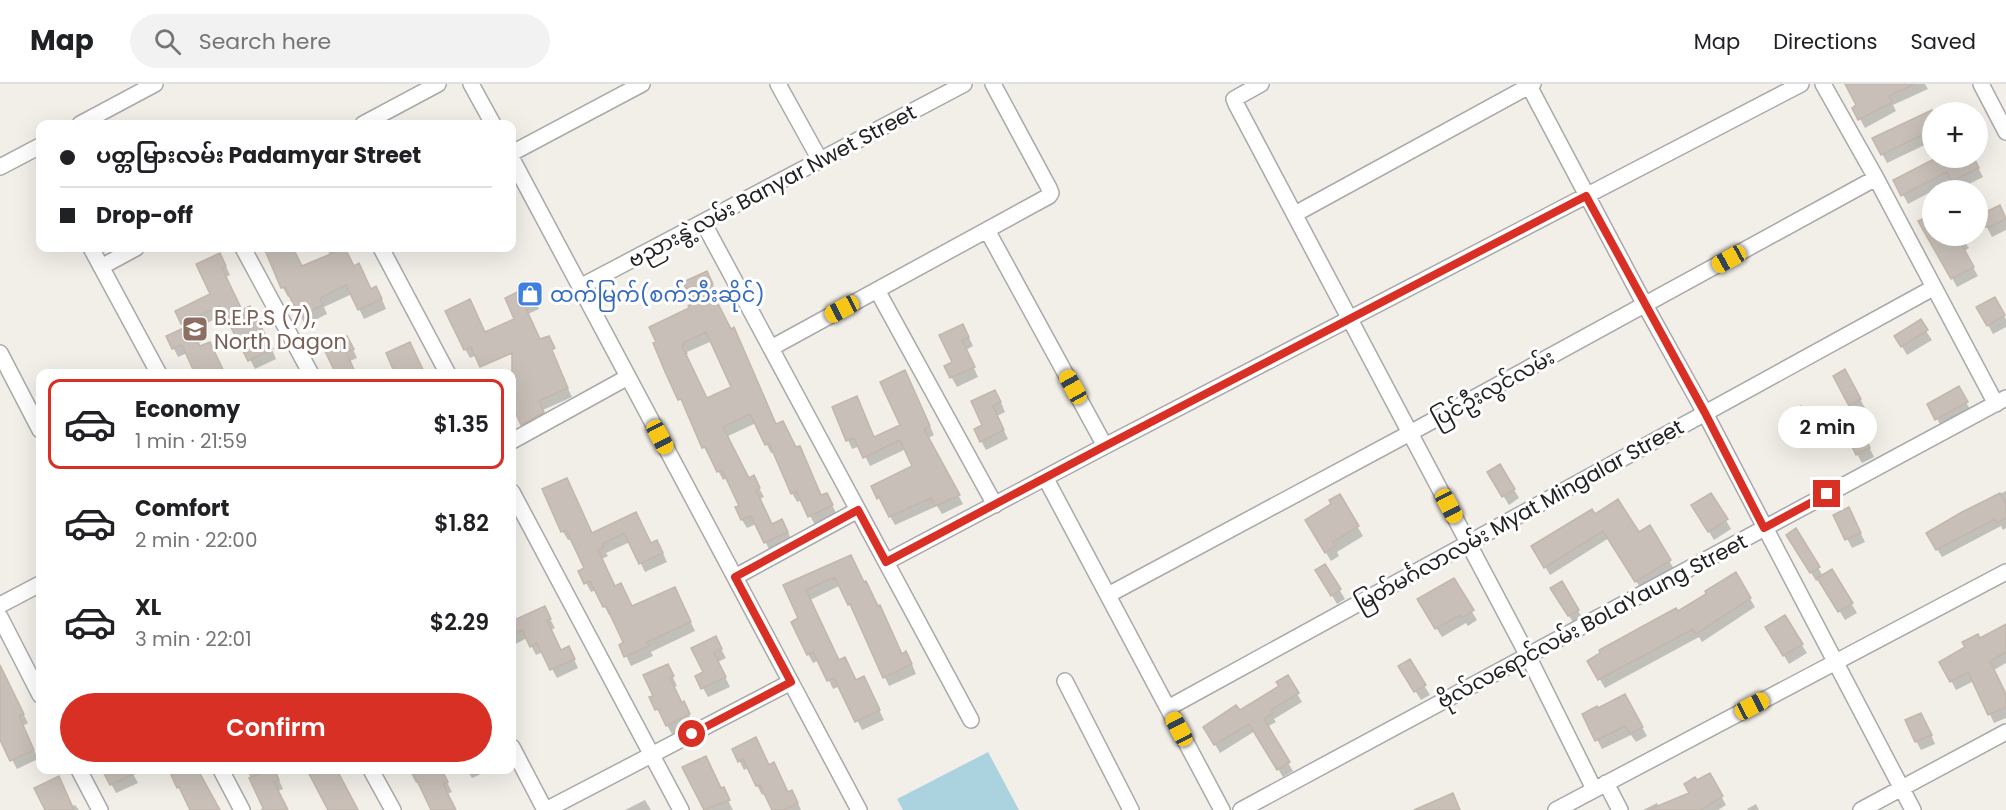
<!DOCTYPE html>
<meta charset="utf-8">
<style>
:root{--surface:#fff;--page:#f2f2f2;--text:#202124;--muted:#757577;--line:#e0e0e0;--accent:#d93025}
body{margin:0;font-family:Poppins,"Noto Sans Myanmar",sans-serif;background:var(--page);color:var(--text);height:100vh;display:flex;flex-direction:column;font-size:22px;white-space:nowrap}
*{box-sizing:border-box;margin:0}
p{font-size:20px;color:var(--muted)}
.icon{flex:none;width:33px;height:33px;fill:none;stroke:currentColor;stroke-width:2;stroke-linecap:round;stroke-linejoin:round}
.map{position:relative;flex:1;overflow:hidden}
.drawer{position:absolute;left:36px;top:285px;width:480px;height:405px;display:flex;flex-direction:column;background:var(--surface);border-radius:12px;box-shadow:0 6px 24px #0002}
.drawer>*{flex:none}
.guide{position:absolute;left:36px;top:36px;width:480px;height:132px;border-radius:12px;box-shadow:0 6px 24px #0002;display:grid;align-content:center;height:132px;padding:0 24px;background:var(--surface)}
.fabs{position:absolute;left:1922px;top:18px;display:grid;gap:12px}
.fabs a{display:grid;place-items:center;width:66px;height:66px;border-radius:50%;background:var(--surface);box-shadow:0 6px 24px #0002;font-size:30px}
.end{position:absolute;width:27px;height:27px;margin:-14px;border:8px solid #d93025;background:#fff;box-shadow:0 0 0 3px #fff}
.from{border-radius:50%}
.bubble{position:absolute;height:42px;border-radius:21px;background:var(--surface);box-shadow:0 6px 24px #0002;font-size:20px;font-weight:600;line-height:42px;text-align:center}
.car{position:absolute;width:18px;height:36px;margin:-18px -9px;border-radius:8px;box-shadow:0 0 4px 2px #0007;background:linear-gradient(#f5c518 24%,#345 0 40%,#f5c518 0 76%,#345 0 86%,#f5c518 0)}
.guide b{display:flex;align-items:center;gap:21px;height:57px;font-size:22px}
.guide b+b{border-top:2px solid var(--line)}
.guide i{width:15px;height:15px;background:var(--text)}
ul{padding:10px 0 0;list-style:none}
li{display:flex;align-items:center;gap:18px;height:90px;margin:0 12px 9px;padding:0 12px;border:3px solid transparent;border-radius:12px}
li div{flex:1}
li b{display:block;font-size:22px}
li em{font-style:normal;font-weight:600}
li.active{border-color:var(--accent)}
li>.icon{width:54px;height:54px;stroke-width:1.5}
.action{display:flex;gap:12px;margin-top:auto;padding:12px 24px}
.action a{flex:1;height:69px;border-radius:36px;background:var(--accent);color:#fff;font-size:24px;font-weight:600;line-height:69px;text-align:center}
header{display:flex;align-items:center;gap:36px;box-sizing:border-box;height:84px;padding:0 30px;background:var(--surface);border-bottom:2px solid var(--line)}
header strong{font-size:28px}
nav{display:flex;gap:33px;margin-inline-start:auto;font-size:21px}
.search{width:420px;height:54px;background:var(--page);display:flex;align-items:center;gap:15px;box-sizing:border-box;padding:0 21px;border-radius:33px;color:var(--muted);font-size:22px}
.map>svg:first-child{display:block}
.water{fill:#aad3df}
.shadow{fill:#0003;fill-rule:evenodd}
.building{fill:#c7bfb8;stroke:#c4b6ab;stroke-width:1.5;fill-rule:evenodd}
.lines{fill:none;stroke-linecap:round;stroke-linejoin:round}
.minor-casing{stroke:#a9a9a9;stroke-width:18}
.minor{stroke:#fff;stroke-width:15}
.route{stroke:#d93025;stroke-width:8}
.labels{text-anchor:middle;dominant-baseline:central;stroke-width:6;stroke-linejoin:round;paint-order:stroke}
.street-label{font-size:21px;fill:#222;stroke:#fff}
.shop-label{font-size:21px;fill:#366cbe;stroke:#fff;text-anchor:start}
.education-label{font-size:21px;fill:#785e54;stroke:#fff;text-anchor:start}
</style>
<header>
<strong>Map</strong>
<div class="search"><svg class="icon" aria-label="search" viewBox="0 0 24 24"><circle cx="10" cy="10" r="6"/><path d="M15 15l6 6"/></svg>Search here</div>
<nav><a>Map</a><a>Directions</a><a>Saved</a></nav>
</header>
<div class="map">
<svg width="2006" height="726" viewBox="0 0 2006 726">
<rect width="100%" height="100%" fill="#f2efe9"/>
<!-- water -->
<path class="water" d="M988,668L1019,726H903L897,715Z"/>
<!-- shadow -->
<path class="shadow" d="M1857,0H1925L1928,5L1893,21L1896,27L1865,44L1854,24L1858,22Z
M1945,21L1949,28H1932V60L1931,58L1887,79L1874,55L1903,43Z
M1939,74H1973L1983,93L1959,105L1953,96L1908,120L1895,96Z
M2000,123L2006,134V146L1992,153L1981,132Z
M1932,132V152H1961L1969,164L1964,167L1978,192L1957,203L1931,156Z
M265,164H293L302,184L330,171L326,164H345L354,183L371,206L381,213L386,225L364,235L352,210L324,223L327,230L305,241L291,211L288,213L283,204Z
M225,180L230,191L226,193L242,227L271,263L276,275L255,285L226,230L192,246L187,269L178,273L168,253L186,245L183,239L212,211L198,181Z
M707,189L717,209L713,211L777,342L821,413L831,419L837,431L815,441L802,416L797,418L792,409L774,368L771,369L756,339L726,353L749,395L758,402L764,413L760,415L772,441L787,446L792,457L770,467L756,440L747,444L742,436L737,424L741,422L727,394L723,396L710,371L709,372L704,363L686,323L680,315L662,278L695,220ZM712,257L732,303L707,315L686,271L688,270L687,268Z
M533,213L539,225L528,230L512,266L477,271L470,274L465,265L486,250L516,235L507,215Z
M1994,215L2006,235V243L1993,250L1978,223Z
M1920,238L1932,256L1907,271L1896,252Z
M968,251L973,262L966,266L978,293L957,303L946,283L954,279L941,252Z
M352,263L357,274L350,277L356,290H335L337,288L325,264Z
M555,277L572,313L543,326L548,337L527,349L513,321L512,322V297Z
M1845,287L1865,324L1856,330L1835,292Z
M909,297L934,351L928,354L963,420L942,430L937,422L895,441L873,403L914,383L906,365L870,382L860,362L852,365L834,324L874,355L902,342Z
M1958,304L1971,327L1942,344L1929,320Z
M1000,316L1005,328L997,332L1008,355L986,366L981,357L984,341L973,318Z
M1801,324L1810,343L1800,348L1790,329Z
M1863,350L1874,373L1862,379L1857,370Z
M1500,382L1519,414L1509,421L1489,389Z
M544,406L592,451L636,430L651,460L662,467L667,478L645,488L630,458L606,469L608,472L602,475L615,504L632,524L679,514L695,547L651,568L653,572L631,582L621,561L625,559L611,530L609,531L596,506L591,508L586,499L580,488L586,485L572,455L568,456L563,448Z
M2006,407V444L2003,446L2001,442L1942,473L1928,450L1962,429Z
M1711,411L1731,445L1714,456L1693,422Z
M1339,412L1363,452L1337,468L1339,472L1331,477L1307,437L1333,421Z
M1835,431L1853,434L1865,458L1852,464Z
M1594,432L1638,450L1649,443L1674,485L1641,505L1609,454L1550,491L1533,462Z
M1796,446L1823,492L1832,487L1857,529L1845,536L1820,495L1816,497L1788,451Z
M851,473L902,571L911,578L916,590L889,602L841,503L839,502L810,516L839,577L856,597L868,603L884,636L862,646L840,602L833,605L819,576L813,579L808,570L800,535L785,502Z
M1325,482L1345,515L1337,520L1317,487Z
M1735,490L1755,523L1702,558L1699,553L1605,604L1589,577L1678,529Z
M1453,496L1477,536L1468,542L1466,539L1442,553L1419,516Z
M1561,499L1583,535L1574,540L1552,504Z
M544,524L555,544L551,546L561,567L573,573L578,584L557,594L543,568L536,571L527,554L512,562V539Z
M1784,533L1807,569L1789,580L1767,543Z
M2006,548V579L1994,586L2006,611V634L1994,639L1974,597L1956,606L1941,578Z
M720,563L726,574L718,578L730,603L708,613L697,593L705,589L693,564Z
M1409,577L1430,611L1421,616L1400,583Z
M672,591L677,602L674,603L694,640L672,650L651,614Z
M1287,593L1302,618L1274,635L1276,638L1267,643L1293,687L1283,693L1255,647L1220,669L1205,643L1239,628L1281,602Z
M0,604L13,609L28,639L23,642L38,675L17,685L6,665L0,640Z
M1624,612L1647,652L1636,658L1631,651L1602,665L1584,630L1597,626Z
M1926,639L1935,660L1921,666L1916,657Z
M734,666L769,682L788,710L797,717L801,726H773L765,709L762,711L748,684L744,686Z
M711,683L733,726H707L684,684Z
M101,686H131L138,699L116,709L105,688L103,689Z
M170,686H197L219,726H191Z
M247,686H274L283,705L278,707L287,726H260L264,723Z
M409,686H437L446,696L452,708L447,710L455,726H433L420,698L416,699Z
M467,686H490L472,694Z
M1710,691L1726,721L1718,726H1643L1657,719L1659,723L1691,709L1696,698Z
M645,716L651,726H625Z
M1756,720L1759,726H1748L1747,725Z
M75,721L79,726H52L72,722Z"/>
<!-- building -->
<path class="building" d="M1845,0H1914L1889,12L1893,18L1858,36L1852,24L1856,21Z
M1932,26V46L1881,71L1872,54Z
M1936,74H1974L1979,84L1952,97L1947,88L1901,112L1893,96Z
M2000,121L2006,135L1990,143H1985L1979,131Z
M1932,130V152H1957L1974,183L1951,195L1918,137Z
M264,164H293L302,182L345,164L354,182L359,179L371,205L376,202L382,215L358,226L346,201L320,214L323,221L299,232L285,203L281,204Z
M220,169L226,182L222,184L242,226L250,222L273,265L248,277L220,222L181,240L175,227L210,210L196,180Z
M707,187L713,200L709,202L731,245L734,243L776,340L783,337L796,363L800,362L821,411L827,409L833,421L808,433L796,407L791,410L769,359L765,361L750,330L723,343L749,394L754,391L760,404L756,406L772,440L782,435L788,448L764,459L751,432L741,436L735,423L739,422L722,386L717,388L705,363L702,364L681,315L678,316L666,290L653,259L656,258L649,243L689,224L688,222L693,219L683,198ZM706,248L731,303L707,314L682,262L684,261L683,259Z
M529,202L535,215L524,220L540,255L549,252L555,264L552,266L568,304L539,317L544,328L521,341L512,321V269L480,283L471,263L464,266L445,227L470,215L485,248L514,235L505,214Z
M1995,213L2005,231L1987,242L1976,223Z
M1921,235L1928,246L1901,263L1894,252Z
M963,240L969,253L962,256L975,283L950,294L944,282L952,278L939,251Z
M190,241L200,262L210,258L225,290H195L182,261L172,265L166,252Z
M347,252L354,265L346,268L356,290H336L323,263Z
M410,258L425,290H395L386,269Z
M1845,285L1861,315L1849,322L1833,292Z
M905,286L930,342L924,345L960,411L935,422L931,414L889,433L879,413L877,415L871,402L912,382L900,356L863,374L854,354L846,357L832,323L857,312L874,353L900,341L880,298Z
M1959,302L1968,318L1935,336L1927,320Z
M995,306L1001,318L993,322L1004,346L980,358L974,345L982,341L971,317Z
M1801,322L1809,338L1796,345L1788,329Z
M1859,339L1870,364L1856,371L1844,346Z
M1500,380L1515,405L1502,413L1487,388Z
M567,394L592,449L636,428L651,459L657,456L663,469L639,480L624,449L602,460L604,463L598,466L615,502L621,499L632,522L675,503L691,538L647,558L649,562L624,573L619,561L623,558L606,522L603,523L590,497L584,500L578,487L584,484L566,446L561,448L542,405Z
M1711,409L1728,435L1708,448L1691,421Z
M2000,409L2006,421V434L1997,439L1995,435L1936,466L1926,449L1962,428Z
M1340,410L1359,442L1333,458L1335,462L1325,469L1305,436L1331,420L1329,416Z
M1618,415L1639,448L1650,441L1671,476L1635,498L1603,447L1544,484L1531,462L1592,425L1595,430Z
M1849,423L1861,449L1845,456L1833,431Z
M1796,444L1820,483L1810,489L1786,451Z
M851,471L864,498L866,497L878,522L880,521L902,570L906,567L912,580L883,594L850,520L848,521L835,494L833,495L832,494L806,506L839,576L845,573L856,596L864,592L880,626L855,638L834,594L827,597L813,568L807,571L791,538L798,534L783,501Z
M1325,480L1341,505L1331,512L1315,486Z
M1832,485L1853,519L1838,528L1817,494Z
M1736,488L1751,514L1696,550L1693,545L1598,596L1587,577L1600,569L1599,566L1676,524L1678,527L1706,510L1705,507Z
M1454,494L1474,526L1462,534L1460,531L1435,545L1417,515Z
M1562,497L1579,526L1568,532L1550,504Z
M545,522L551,535L547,536L561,566L569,562L575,575L550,586L537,559L530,563L522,546L512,551V537Z
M1785,531L1803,560L1783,572L1765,543Z
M2006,540V568L1990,577L2006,610V623L1988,631L1968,588L1950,598L1939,578L1965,563L1962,558L1978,550L1980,554Z
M716,552L722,565L714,569L726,593L701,605L695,592L703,588L691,564Z
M1410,575L1426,601L1414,608L1398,582Z
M668,580L674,592L670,594L682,619L684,617L690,630L666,642L658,625L655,626L649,613L653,612L643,591Z
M0,581L24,630L19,632L34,666L10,677L0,656Z
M1288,591L1299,609L1271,626L1273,629L1264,635L1290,678L1277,686L1249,640L1214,661L1203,643L1236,621L1240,626L1279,602L1276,598Z
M1625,610L1643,643L1630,650L1625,642L1595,657L1582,630L1597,622L1598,624Z
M1921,629L1932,651L1915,658L1905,636Z
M756,653L769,681L774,678L788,708L792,706L798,719L784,726H772L760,701L756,702L743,675L738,678L732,665Z
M706,672L721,704L724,703L730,716L704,726L682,683Z
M102,686H142L110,701Z
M183,686H198L220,726H190L179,703L177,704L171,691Z
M268,686H275L279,696L274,698L288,726H264L249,694Z
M307,686H337L358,726H328Z
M412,686H442L448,698L443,700L456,726H431Z
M1710,689L1723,712L1701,726H1648L1689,709L1684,700L1695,693L1697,696Z
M59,692L74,726H45L34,704Z
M1453,709L1460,726H1414Z"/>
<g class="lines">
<defs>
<path id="minor" d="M471,0L493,40
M778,0L820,76
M1261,0L1234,15L1236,20L1528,572L1594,705
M1528,0L1645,221L1705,329L1913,726
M1823,0L1876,94L1996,320
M1981,0L2006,48
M80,40L155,0
M363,40L438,0
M512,69L642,0
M512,75L859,726
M0,83L40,62
M1295,130L1533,0
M703,138L971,636
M987,146L1105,362
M91,164L159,290
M243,164L311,290
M381,164L448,290
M101,183L136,164
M580,203L964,0
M877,206L995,421
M771,264L1049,112L1051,109L1049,104L993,0
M0,269L40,346
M512,357L628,293
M1046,395L1222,726
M512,408L681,726
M886,478L1105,362L1801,0
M735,493L858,426
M1108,511L1410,349L1876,94
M0,521L40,500
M0,533L40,611
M1065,597L1131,726
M1168,624L1933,204
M512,663L545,726
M79,686L100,726
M221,686L242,726
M371,686L393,726
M1606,699L1620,726
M546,726L791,598
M1241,726L2006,314
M1556,726L2006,488
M1861,726L2006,648"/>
</defs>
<!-- minor casing -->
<use href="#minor" class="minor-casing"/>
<!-- minor -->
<use href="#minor" class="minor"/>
</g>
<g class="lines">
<!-- route -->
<path class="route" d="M692,650L791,598L735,493L858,426L886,478L1105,362L1586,112L1705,329L1764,444L1827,410"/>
</g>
<!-- icons -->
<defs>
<symbol id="shop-square" viewBox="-11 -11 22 22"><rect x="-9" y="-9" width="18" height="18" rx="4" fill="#3f7fe0" stroke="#fff"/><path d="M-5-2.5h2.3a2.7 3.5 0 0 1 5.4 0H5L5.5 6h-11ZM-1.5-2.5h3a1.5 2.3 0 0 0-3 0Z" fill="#fff"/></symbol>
<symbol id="school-square" viewBox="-11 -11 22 22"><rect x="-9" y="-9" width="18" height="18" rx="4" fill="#8d6e63" stroke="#fff"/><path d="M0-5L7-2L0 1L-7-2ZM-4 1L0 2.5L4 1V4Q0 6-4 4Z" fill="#fff"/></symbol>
</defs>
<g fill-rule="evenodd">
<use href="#shop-square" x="515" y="195" width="30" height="30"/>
<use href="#school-square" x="180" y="230" width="30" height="30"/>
</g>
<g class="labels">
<!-- street labels -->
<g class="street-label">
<text transform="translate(772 102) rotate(-28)">ဗညားနွဲ့လမ်း Banyar Nwet Street</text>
<text transform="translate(1493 304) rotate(-29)">ပြင်ဦးလွင်လမ်း</text>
<text transform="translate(1519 431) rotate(-29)">မြတ်မင်္ဂလာလမ်း Myat Mingalar Street</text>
<text transform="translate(1592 537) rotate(-28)">ဗိုလ်လရောင်လမ်း BoLaYaung Street</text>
</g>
<!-- shop labels -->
<g class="shop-label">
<text x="550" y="210">ထက်မြက်(စက်ဘီးဆိုင်)</text>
</g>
<!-- education labels -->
<g class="education-label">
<text x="214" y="233">B.E.P.S (7),<tspan x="214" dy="24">North Dagon</tspan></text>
</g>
</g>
</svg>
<div class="fabs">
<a>+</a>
<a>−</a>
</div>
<i class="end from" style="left:692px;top:650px"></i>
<i class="end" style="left:1827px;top:410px"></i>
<div class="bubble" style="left:1778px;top:322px;width:99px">2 min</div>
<i class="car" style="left:1729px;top:175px;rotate:241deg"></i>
<i class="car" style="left:842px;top:225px;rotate:242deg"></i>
<i class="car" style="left:1073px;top:303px;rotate:331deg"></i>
<i class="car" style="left:660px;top:353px;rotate:152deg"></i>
<i class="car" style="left:1449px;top:422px;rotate:152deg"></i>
<i class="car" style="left:1752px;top:622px;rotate:62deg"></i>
<i class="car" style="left:1179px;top:645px;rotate:332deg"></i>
<div class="guide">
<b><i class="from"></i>ပတ္တမြားလမ်း Padamyar Street</b>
<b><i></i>Drop-off</b>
</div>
<section class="drawer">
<ul>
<li class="active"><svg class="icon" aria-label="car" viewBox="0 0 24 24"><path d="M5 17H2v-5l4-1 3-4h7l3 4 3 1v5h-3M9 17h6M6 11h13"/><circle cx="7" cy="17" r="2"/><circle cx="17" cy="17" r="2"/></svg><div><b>Economy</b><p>1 min · 21:59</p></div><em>$1.35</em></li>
<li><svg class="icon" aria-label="car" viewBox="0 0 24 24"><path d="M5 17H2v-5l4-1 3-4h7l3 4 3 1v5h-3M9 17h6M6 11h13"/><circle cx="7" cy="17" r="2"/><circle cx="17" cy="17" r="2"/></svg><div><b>Comfort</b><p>2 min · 22:00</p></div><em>$1.82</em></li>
<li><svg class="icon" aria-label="car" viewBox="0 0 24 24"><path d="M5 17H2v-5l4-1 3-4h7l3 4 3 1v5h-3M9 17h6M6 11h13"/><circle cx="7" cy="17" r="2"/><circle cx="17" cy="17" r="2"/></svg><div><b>XL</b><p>3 min · 22:01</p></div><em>$2.29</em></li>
</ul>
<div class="action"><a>Confirm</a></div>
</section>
</div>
